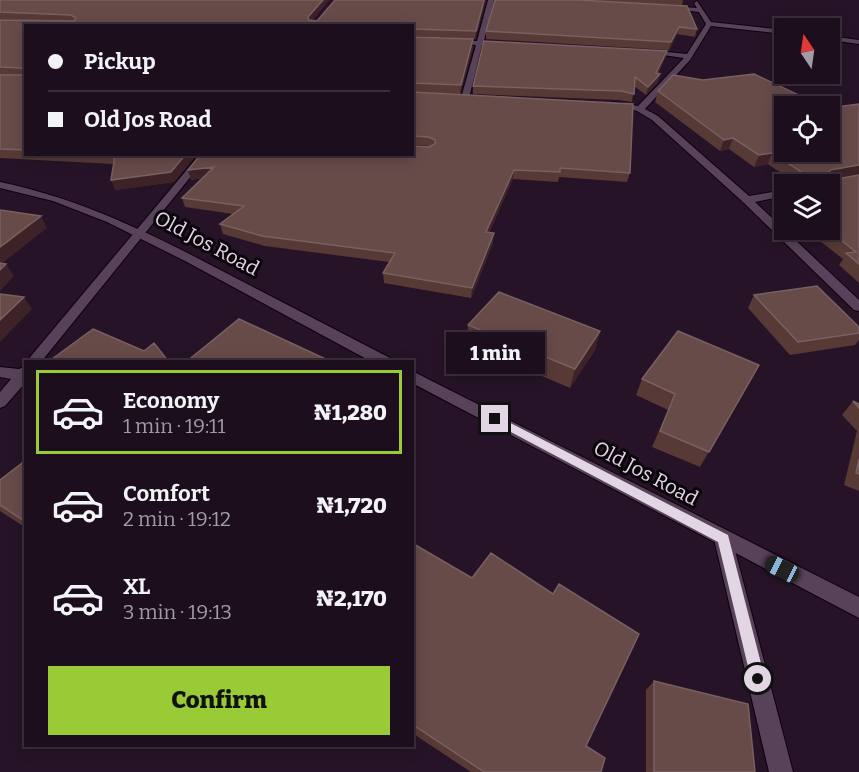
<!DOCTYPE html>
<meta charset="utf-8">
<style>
:root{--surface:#1c0e1d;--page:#251726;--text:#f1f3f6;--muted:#a09ca4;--line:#3a2e3b;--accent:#98cb36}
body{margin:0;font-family:Bitter,serif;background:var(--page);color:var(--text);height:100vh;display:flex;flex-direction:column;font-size:22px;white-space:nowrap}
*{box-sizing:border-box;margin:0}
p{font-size:20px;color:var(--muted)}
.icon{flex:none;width:33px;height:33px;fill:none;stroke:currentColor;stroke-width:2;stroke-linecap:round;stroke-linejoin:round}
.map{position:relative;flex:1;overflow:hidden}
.drawer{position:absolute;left:24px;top:360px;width:390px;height:387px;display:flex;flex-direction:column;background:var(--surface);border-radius:0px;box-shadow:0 3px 15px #0003,0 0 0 2px var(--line)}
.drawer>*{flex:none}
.banner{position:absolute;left:24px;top:24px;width:390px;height:132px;border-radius:0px;box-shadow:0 3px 15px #0003,0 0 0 2px var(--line);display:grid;align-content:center;height:132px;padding:0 24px;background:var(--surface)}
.needle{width:39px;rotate:347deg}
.tools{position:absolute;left:774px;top:18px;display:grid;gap:12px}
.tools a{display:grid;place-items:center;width:66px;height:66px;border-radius:0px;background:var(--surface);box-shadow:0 3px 15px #0003,0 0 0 2px var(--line);font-size:30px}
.end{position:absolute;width:27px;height:27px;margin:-14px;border:8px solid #e3d6e4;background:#111;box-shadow:0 0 0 3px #111}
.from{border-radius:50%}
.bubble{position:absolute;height:42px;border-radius:0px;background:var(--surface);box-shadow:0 3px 15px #0003,0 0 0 2px var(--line);font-size:20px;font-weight:800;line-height:42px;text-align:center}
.car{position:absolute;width:18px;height:36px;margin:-18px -9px;border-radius:8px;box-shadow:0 0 4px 2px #0007;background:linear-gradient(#222 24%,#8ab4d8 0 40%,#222 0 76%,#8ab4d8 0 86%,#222 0)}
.banner b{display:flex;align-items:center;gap:21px;height:57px;font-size:22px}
.banner b+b{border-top:2px solid var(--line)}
.banner i{width:15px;height:15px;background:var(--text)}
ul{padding:10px 0 0;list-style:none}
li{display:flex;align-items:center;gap:18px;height:84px;margin:0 12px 9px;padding:0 12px;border:3px solid transparent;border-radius:0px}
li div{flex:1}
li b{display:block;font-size:22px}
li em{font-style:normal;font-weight:800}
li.active{border-color:var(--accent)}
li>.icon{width:54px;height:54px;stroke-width:1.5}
.action{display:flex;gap:12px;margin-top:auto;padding:12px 24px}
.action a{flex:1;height:69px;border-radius:0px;background:var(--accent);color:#111;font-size:24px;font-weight:800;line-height:69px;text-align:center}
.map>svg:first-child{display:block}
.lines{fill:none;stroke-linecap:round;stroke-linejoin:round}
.minor-casing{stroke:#0e010f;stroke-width:2}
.secondary-casing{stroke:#0e010f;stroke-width:2}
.minor{fill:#584259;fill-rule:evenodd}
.secondary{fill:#584259;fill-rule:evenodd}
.wall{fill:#573a36}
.shaded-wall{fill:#3d2328}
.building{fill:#664b49;stroke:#796061;stroke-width:1.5}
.route{fill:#e3d6e4}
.labels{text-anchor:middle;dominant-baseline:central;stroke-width:6;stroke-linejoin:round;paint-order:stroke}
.street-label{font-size:20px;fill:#e3d6e4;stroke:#0a040b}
</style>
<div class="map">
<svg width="859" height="772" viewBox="0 0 859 772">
<rect width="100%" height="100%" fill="#261327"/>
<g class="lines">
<defs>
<path id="minor" d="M488,0H494L484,41L505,44L502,46L482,45L469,98L465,100L461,98L476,45L412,42V38L477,41Z
M697,1L711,22L784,30V34L711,26L690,60L645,109L658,116L749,196L784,190V196L755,202L859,300V311L854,310L743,202L652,120L637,111L609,104L613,102L638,106L684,58L642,52L646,50L687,54L706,24L699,12L666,8L669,6L697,8L694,3Z
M830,36L859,40V44L830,40Z
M200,154H209L41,362H26Z
M26,366V382L5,406L0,408V392L11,379L0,377V367L19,369Z
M723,531L730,533L732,539L793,772H769L714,539L716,533Z"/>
<path id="secondary" d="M0,182C82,199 154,235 228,274C282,302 336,330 390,358L392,362H372L185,261L107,222L53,201L0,188Z
M412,371L859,597V618L412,383Z"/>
</defs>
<!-- minor casing -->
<use href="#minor" class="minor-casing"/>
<!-- secondary casing -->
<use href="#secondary" class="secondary-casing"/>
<!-- minor -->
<use href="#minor" class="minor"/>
<!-- secondary -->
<use href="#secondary" class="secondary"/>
</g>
<!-- wall -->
<path class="wall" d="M0,0H329L312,21H317L335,0H486L475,39L412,36V26H26V154H197L174,182L115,190L113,164L0,158V20L46,21L0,19Z
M495,0H683L682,5L628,3L697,29L695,37L677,34L669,50L486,39V31Z
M412,37L473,39V47L460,94L412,92Z
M667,51L665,58L658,74H660L658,82L646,95L634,86L632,102L619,100L473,94V86Z
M658,91L784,152L859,104V283L839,265L843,259L806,230H830V184H797L768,164L754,167L729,149L720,151L655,102Z
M412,92L630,173L627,182L559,177L558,182L513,179L489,233L493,243L471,298L384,283L383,273L389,262L265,246L223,234L220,224L233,214L185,207L182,198L202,178L191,180L188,170L429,147L430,146L412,145Z
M754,295L859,327V340L855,345L790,355L748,308Z
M468,325L600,331L595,350L570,388L467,344Z
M759,365L700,467L652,447L668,410L636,395L642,379Z
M853,401L859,404V491L844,485L857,431L842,415Z
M26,460V528L0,511V480Z
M412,543L586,746L601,772H471L412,733Z
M654,681L755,772H646V690Z"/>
<!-- shaded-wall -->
<path class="shaded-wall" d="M323,0H329L309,25L308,17Z
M484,0H486L475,39L476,31Z
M679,27L677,34L669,50L671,42Z
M473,39V47L460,94L461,85Z
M667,51L665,58L656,78L660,74L658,82L646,95L648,87L656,73Z
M733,138L729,149L720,151L724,140Z
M772,153L768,164L754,167L759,155Z
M186,154H197L174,182L115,190L111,180Z
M859,165V175L825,182L830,170Z
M214,167L216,176L191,180L188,170Z
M514,170L513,179L485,242L486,232Z
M41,216L47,228L0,265V247Z
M494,233L493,243L471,298L472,288Z
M6,264L14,276L0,291V270Z
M24,297L32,309L0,342V320Z
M600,331L595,350L570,388L575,369Z"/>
<!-- building -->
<path class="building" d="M0,0H323L308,17L309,20L317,21L335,0H484L476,31L412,29V26H26V150L0,149V75H24L22,68L0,67V20L74,21L76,18L71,15L0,12Z
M495,0H578L687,6L697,29L679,27L671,42L486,31Z
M412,37L473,39L461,85L412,83Z
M484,41L667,51L656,73L660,74L648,87L635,77L634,94L621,91L473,86Z
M754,74L822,106H784V152H830V108L859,104V165L830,170L829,173L837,179L859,175V264L846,253L856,252L828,230H830V199L839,197L830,191V184H820L772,153L759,155L733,138L724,140L658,91L673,75L703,80Z
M412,92L633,104L630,173L560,168V172L514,170L486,232L494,233L472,288L383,273L395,253L262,236L220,224L244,206L182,198L214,167L188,170L201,154H412V146L429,147L435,144V140L429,137L412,136Z
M113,154H186L171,172L111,180L115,155Z
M0,210L41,216L0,247Z
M0,263L6,264L0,270Z
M817,286L859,327V333L798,342L754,295Z
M499,292L600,331L575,369L468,325Z
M0,294L24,297L0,320Z
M239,319L332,362H186Z
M93,329L144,351L154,343L169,362H48Z
M678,331L759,365L709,452L660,431L675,394L642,379Z
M853,401L859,404V408Z
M859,459V474L856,473Z
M26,460V522L0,505V480Z
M412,543L472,578L491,553L553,594L559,584L639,634L586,746L605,758L601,772H484L412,724Z
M654,681L748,704L755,772H654Z"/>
<!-- route -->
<path class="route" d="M495,415L728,535L765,679L763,684L758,686L753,684L751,679L718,542L492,422L490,419Z"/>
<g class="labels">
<!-- street labels -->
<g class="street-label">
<text transform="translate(207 243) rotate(28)">Old Jos Road</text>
<text transform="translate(646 473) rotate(28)">Old Jos Road</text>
</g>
</g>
</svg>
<div class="tools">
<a><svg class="needle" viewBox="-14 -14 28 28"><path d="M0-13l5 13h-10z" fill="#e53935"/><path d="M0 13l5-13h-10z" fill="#a09ca4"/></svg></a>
<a><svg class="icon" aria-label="locate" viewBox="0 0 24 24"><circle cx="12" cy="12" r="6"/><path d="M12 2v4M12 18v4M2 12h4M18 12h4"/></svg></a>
<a><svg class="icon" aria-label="layers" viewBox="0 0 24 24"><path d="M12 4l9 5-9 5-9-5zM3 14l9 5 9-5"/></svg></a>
</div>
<i class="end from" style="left:758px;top:679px"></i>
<i class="end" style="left:495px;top:419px"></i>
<div class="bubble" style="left:446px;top:332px;width:99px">1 min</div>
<i class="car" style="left:782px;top:569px;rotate:297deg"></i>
<div class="banner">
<b><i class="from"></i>Pickup</b>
<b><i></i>Old Jos Road</b>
</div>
<section class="drawer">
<ul>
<li class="active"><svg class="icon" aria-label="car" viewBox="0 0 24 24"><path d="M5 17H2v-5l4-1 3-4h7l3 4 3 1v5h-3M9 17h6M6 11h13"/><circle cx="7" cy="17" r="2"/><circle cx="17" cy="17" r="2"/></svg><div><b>Economy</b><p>1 min · 19:11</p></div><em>₦1,280</em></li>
<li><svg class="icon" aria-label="car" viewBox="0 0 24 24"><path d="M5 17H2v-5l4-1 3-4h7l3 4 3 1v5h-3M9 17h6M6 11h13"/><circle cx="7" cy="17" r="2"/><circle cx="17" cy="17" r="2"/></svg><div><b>Comfort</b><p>2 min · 19:12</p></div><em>₦1,720</em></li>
<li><svg class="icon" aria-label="car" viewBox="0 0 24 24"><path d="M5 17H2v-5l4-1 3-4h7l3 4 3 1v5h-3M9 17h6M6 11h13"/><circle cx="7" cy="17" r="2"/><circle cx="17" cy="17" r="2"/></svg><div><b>XL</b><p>3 min · 19:13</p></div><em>₦2,170</em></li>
</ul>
<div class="action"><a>Confirm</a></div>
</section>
</div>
